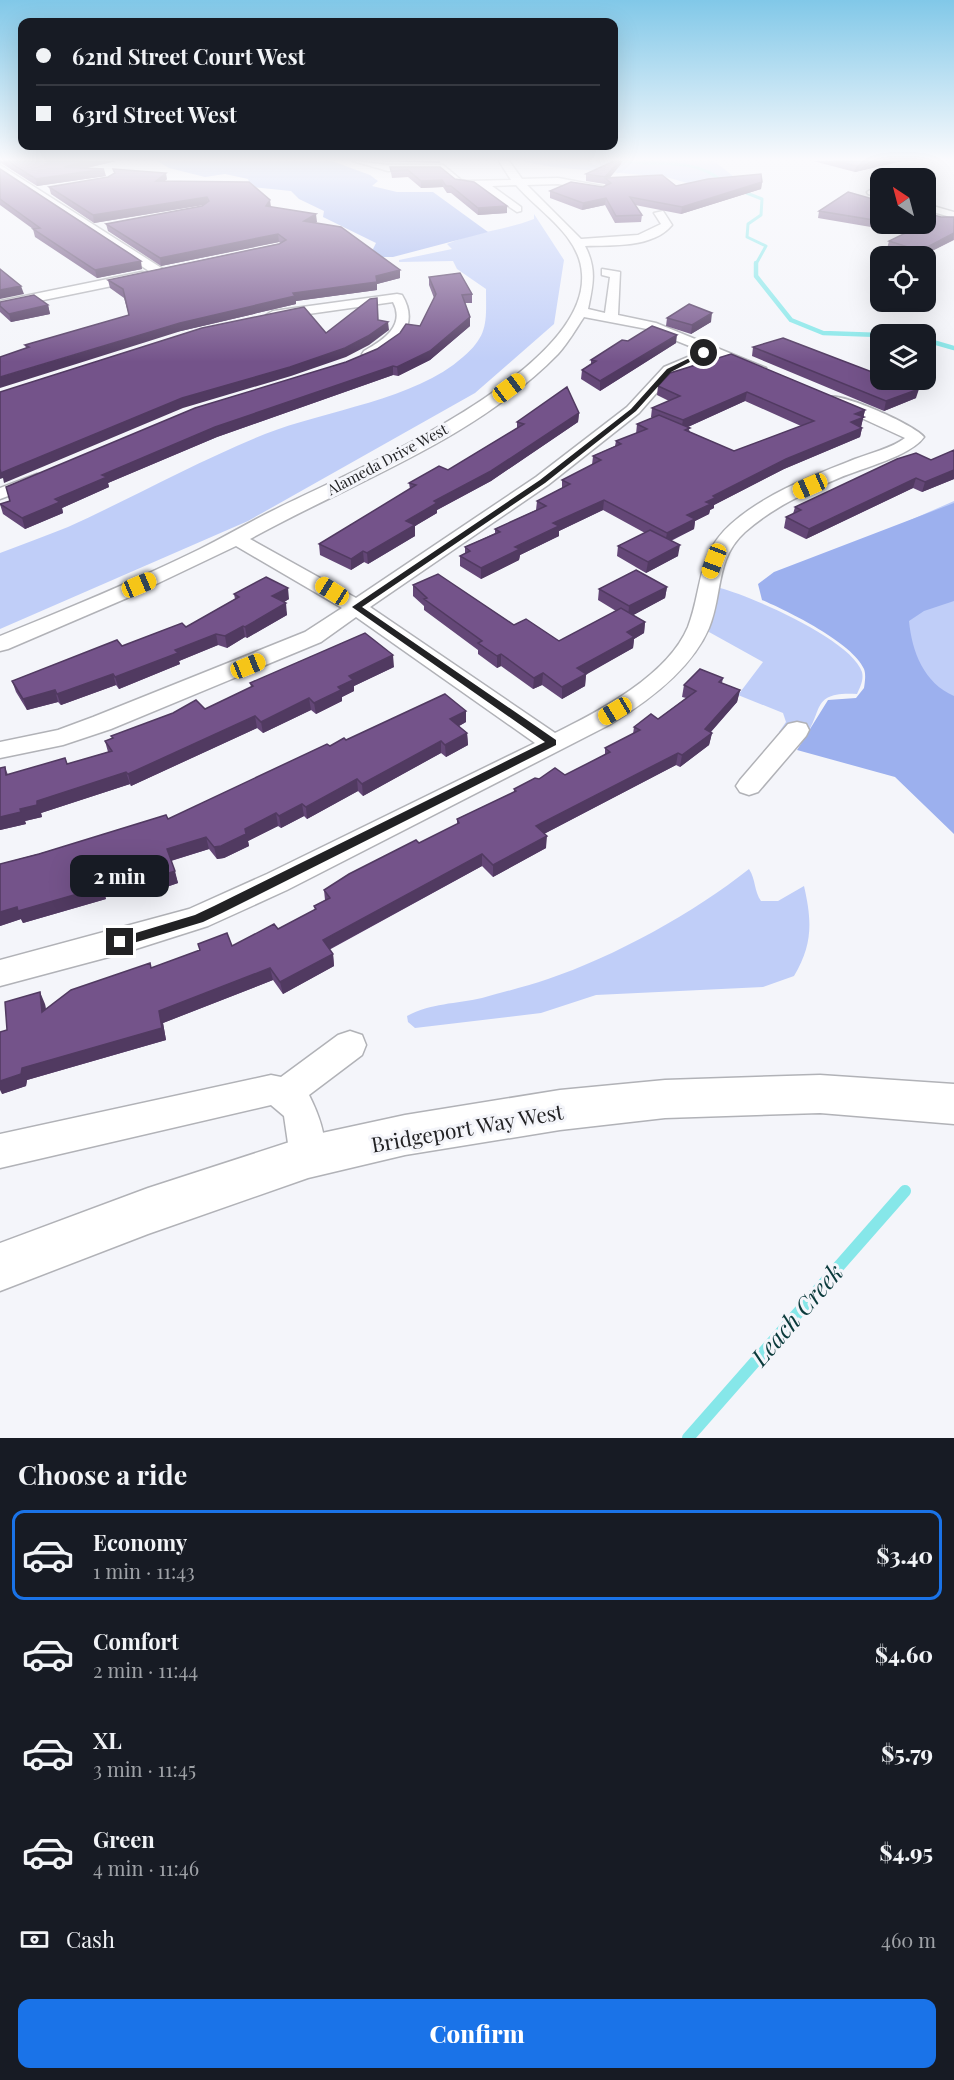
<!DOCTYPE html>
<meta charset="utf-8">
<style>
:root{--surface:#171b24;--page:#242831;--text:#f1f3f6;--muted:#9ea1a6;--line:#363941;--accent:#1a73e8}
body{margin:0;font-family:"Playfair Display",serif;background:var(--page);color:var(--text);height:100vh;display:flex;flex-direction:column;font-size:22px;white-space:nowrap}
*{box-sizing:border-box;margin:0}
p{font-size:20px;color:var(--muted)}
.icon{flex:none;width:33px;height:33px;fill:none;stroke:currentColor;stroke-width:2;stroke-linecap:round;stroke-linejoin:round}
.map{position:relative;height:1438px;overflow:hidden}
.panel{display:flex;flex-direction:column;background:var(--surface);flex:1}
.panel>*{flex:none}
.banner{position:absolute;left:18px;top:18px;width:600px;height:132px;border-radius:12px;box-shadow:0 6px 24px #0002;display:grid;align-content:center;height:132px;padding:0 18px;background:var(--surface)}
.needle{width:39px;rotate:324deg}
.tools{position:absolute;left:870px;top:168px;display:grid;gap:12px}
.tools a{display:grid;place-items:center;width:66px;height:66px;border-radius:12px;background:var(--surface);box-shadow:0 6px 24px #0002;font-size:30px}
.end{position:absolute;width:27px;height:27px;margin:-14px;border:8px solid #222224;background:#fff;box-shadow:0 0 0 3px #fff}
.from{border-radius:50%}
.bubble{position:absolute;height:42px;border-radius:12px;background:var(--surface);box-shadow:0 6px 24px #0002;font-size:20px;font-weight:800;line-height:42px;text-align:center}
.car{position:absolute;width:18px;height:36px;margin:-18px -9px;border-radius:8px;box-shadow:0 0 4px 2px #0007;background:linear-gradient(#f5c518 24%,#345 0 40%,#f5c518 0 76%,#345 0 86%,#f5c518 0)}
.banner b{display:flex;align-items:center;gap:21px;height:57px;font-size:22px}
.banner b+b{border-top:2px solid var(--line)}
.banner i{width:15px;height:15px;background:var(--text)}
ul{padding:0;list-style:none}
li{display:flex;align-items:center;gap:18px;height:90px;margin:0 12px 9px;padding:0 6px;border:3px solid transparent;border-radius:12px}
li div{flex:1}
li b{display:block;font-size:22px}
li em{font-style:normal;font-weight:800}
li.active{border-color:var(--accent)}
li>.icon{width:54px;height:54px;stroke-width:1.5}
h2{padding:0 18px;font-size:27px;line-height:72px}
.pay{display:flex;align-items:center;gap:15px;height:66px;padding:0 18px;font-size:22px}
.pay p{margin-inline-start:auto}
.cta{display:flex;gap:12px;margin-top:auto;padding:12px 18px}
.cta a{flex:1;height:69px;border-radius:12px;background:var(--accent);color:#fff;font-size:24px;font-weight:800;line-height:69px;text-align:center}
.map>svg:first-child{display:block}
.green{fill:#c0cef8}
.forest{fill:#9cb0ee}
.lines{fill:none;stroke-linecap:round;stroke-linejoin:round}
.stream-far2{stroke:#86e7e9;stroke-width:3}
.stream-far1{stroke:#86e7e9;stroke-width:4.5}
.stream{stroke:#86e7e9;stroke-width:12}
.minor-casing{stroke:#b1b2b7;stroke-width:3}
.major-casing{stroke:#b1b2b7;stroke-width:3}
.minor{fill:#fff;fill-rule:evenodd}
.major{fill:#fff;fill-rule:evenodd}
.wall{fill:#644777;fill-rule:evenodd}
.shaded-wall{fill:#513a61}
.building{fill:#74538a;stroke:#513a61;stroke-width:1.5}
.route{fill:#222224}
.labels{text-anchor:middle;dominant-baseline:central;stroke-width:6;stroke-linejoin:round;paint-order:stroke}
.far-street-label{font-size:15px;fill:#222224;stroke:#f4f5fa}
.near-street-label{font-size:21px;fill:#222224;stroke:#f4f5fa}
.near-water-label{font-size:24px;font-style:italic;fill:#0a3a3b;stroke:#f4f5fa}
</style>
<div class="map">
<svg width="954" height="1438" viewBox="0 0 954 1438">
<rect width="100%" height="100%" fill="#f4f5fa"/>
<!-- green -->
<path class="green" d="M521,161H714L733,176V185L686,188L687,183L666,177L552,167Z
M534,214L564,260L554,324L475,393L248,521L0,629V553C23,544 46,536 68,527C134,497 198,461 265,434C326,410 415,400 463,357C489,335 486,321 486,289L457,269L453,261L399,262V260L452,249L447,244C475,232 506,230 534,219Z
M954,501V715L833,576L874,536Z
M720,588C751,596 852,640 862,672C864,680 860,687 857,694C807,691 826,714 801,741L779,732L786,722L783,713L738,695L763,662L709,632Z
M749,869C756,880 754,891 761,901H778L804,886C812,921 813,944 794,976L763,987L596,995L541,1013L415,1028L408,1022L407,1016C431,1003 456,1004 482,998C504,992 527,986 548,979C614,957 695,912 749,869Z"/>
<!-- forest -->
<path class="forest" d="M157,161H332L370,175L378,181L372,186L397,192H433L488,232L393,257H369L376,243L323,217L324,211L299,199L291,191L251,187L248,179L225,174L205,177L169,168Z
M954,503V601L924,611L909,621C912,652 924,683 954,696V834L895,777L797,750L828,700L856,698L864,688C865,682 866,674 864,669C853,643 788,611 762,600L758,584L774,572Z"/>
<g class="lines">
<!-- stream-far2 -->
<path class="stream-far2" d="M623,161C657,167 694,156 723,182
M739,190L762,199L761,215L748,224L747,237L766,246L756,264"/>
<!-- stream-far1 -->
<path class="stream-far1" d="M756,263V276L791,320L823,333L880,335
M926,340L954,348"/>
<!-- stream -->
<path class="stream" d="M688,1438L905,1191"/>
<defs>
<path id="minor" d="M353,161L388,165H443L461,180L468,181L511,180L499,161H509L522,179L558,178L607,187L608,189L603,192L558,184L527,185L581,239L638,235L661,224L654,213L663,211L672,225C653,248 613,245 585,246C597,269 593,285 588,309L605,313L610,277L602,275V269L620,272L618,315L656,323L766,368L759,372L714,356L674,373L639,413L548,485L370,607L555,733C600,711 668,675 688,627C703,588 696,555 731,524C766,493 812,476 855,459C871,453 892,448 905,438L829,403L827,400L829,397C843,393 915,425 924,437C911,456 862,468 839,478C806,492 772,508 745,532C715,559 723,594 709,628C691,670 647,702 609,725L287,890L208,926L120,954L0,986V960L189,909L267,874L535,743L356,617L321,642L111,729L63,745L0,758V742L58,730L93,717L305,632L342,608L236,546L127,598L8,649L0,651V636C67,609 135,581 200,549C226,536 251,521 276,509C350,472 589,372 582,274C580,235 540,213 516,185L492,186L521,207V211L517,212L479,187L455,184L441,171H388ZM584,317L647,329L702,351L664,367L627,407L536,477L356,598L250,539C353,482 474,440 558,354C568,343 576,329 584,317Z
M0,165L163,269L165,272L155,275L0,172Z
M872,189L880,191V197L868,194L867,192Z
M926,204L954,212V218L926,210Z
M142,272L146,273V279L0,309V301Z
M397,294L402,295C420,324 399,351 369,358L362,354L364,351C382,341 406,326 393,302L273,319L266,315L273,311Z
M37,474L43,475L46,479L43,483L0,499V488Z
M797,722L806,724L809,730L806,736L758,792L749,795L740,792L736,786L740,780L788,724Z
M350,1031L362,1035L366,1045L362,1055L309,1095C320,1117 331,1146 321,1169L308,1174L295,1169L290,1157L284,1116L271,1105L0,1168V1134L271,1075L281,1077L338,1035Z"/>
<path id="major" d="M820,1075L954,1084V1124L820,1113L665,1118L560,1130L405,1155L308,1178L148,1234L0,1291V1243L148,1188L308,1136L405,1115L560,1090L665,1080Z"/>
</defs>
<!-- minor casing -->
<use href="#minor" class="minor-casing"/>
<!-- major casing -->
<use href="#major" class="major-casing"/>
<!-- minor -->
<use href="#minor" class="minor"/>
<!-- major -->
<use href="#major" class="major"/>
</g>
<!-- wall -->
<path class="wall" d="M0,161H116L87,168L106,176L37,186L1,163L0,164Z
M376,161H440V163Z
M813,161H902L855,172Z
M621,164L610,177L676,186L762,182L761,189L681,214L635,205L642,215L641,222L615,223L605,205L582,210L550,198V191L603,187L606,186L605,184L586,181V174Z
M390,167L455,179L507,213L478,215L451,193H447L443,187L421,188L408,177L392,178Z
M0,169L142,269L97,278L35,237L33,229L0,205Z
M113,169L167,179L165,181L271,207L317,222H315L400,270V278L377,284V290L296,301V304L181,331L26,348L25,345L129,315L124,298L110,288L108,280L281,243L279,242L161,266L108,231L106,224L202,206L204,205L94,223L51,194L49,187L108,177L114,173Z
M880,201V224H926L941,217H954V240L922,256H912L887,249L889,241L906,233L818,218L819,211Z
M429,277L472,294V303H465L470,317V326L430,360L398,376L393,375L217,437L108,483L109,487L62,508L63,513L25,529L3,514L0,504L10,501L346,362L377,349L420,326L434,298L429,285Z
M0,302L48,305L50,314L11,322L0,312Z
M667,318L711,322L691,334L666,326Z
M628,341L676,343L600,391L581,379L582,370L591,364V360Z
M753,347L916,398L884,411L752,356Z
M670,373L865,410L861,427L862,428L860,437L784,469L714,505V508L710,510L709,514L695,521L694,529L671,541L678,556L646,573L617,556L618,546L645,533L603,510L559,531V536L520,555L519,560L481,579L460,566V556L465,553V547L495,533V529L536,510L537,501L562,488V480L592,465L593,456L615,446L616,441L636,434L637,424L652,418L651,417L652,408L669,401L657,395L658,386ZM745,401L801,426L734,451L690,432L688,427Z
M579,413L578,422L491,481L437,510V513L415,526V536L368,564L364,562L351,570L320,555L319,544L410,489L409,483L448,470L517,428V422Z
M954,450V479L922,492L913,488L806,539L784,528L786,517L793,514L795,507L931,460Z
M413,585L514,625L559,641L616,611L598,600L599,589L667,587L665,598L633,615L645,622L644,633L634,639L633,648L586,674L585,686L562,699L542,685L533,689L501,666L497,668L478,654V650L424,610V606L413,596Z
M234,594L289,599L284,602L287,615L247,638L245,637L227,648L218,645L179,661L180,664L119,689L116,685L61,705L58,702L27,710L16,692L12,681L122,646L186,627L235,599Z
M394,667L354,686V691L342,697V701L316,714L311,710L263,733L257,728L131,786L130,784L41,813L42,817L25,821L26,824L0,830V768L5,767L8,775L67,764L108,752L105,741L112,738L111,736L205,709L251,687L250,683Z
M723,678L722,683L740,690L737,702L711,732L712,733L709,745L680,767L676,765L544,834L546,848L493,877L482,866L329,950L333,954L334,966L283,994L273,980L163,1023L166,1040L27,1080L26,1086L2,1094L7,1030L45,1004L46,1009L150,963L151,968L200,950L198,944L232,946L278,929L315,910L314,906L325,900L324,890L457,824V819L514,792V789L539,779L565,775L605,755V748L633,734L634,727L658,719L686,698L682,697L684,685Z
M466,722L459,726L467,733L468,745L446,757L441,753L363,796L358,791L307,819L304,816L281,828L278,826L248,841L249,846L224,858L217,859L209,849L171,861L178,883L146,894L142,881L104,893L106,899L23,923L21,919L0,926V864L168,819L330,746L346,740Z"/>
<!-- shaded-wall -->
<path class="shaded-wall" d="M88,161H116L65,173L64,167Z
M619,161H622L621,164L608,180L605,178L604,184L605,177Z
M879,161H902L855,172L856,166Z
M104,169L106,176L37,186L36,179Z
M166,173L167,179L157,188L156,181Z
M442,180L443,187L421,188V181Z
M762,182L761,189L681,214L682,207Z
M207,197L208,204L94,223L93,215Z
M606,198L605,205L582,210L583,203Z
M270,200L271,207L266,206Z
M507,206V213L478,215V208Z
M316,214L317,222L305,228L304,221Z
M954,233L953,240L922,256H918L920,251Z
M278,234L279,242L161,266L160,258Z
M141,261L142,269L97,278L95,270Z
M400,270V278L377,284L376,276Z
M377,282V290L296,301V304L181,331L0,388V377L180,323L293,293Z
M21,286L24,294L0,299V290Z
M48,305L50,314L11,322L9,314Z
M712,313L711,322L691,334L692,325Z
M470,317V326L430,360L398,376L397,367Z
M388,322L389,330L369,345L346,357L291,376L183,408L4,483L3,478L0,479V469L182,398Z
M677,335L676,343L600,391V381Z
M393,366V375L217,437L108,483L109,487L62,508L63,513L25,529L22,518L102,475L215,427Z
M919,389L916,398L884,411L886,401Z
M747,392L745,401L681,430L683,420Z
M865,410L861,427L851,422L855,414Z
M579,413L578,422L491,481L437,510V513L415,526V536L368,564L367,553L406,521L434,501Z
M862,428L860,437L784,469L714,505V508L710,510L709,514L695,521L694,529L665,543L667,533L687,515L713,496L786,459Z
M954,470V479L922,492L925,482Z
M916,478L913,488L806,539L809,529Z
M604,500L603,510L559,531V536L520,555L519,560L481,579V568L553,523Z
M680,545L678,556L646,573L648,562Z
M363,551L364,562L351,570V559Z
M667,587L665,598L628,618L629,606Z
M288,588L289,599L274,608L272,596Z
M286,603L287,615L247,638L245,627Z
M645,622L644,633L634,639L633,648L582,677L586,674L585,686L562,699V687L577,668L627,632Z
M243,626L245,637L227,648L225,636Z
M216,634L218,645L179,661L180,664L119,689L115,677L175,650Z
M501,654V666L497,668V656Z
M393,655L394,667L354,686V691L342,697V701L316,714L314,703L349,676Z
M543,673L542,685L533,689L534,678Z
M113,674L116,685L61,705L57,694Z
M55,690L58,702L27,710L23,699Z
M740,690L737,702L707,736L712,733L709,745L680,767L682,755Z
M309,698L311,710L263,733L261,722Z
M466,711V722L450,731V719Z
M255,716L257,728L131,786L128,774Z
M467,733L468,745L446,757L445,745Z
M441,741V753L363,796L362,784Z
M678,753L676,765L536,838V826Z
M126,772L130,784L41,813L42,817L25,821L26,824L0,830V817L20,809L37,801Z
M357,779L358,791L307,819L306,807Z
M302,804L304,816L281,828L279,816Z
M276,813L278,826L248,841L249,846L224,858L217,859L214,847L245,829Z
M547,836L546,848L493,877V865Z
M206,837L209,849L170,861L167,849Z
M482,854V866L324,952L323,940Z
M138,869L142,881L104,893L106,899L23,923L21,919L0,926V912Z
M175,871L178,883L146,894L142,882Z
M333,954L334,966L283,994L280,982Z
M270,968L273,980L163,1023L166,1040L27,1080L26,1086L2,1094L0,1090V1081L22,1068L159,1011Z
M40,992L45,1004L47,1024L42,1012Z"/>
<!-- building -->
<path class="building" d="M7,161H88L64,167L104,169L36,179Z
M614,161H619L605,177L586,174Z
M836,161H879L856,166Z
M390,167H440L455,179L474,182L507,206L478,208L451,186H446L442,180L421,181L408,170L391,171Z
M0,169L141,261L95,270L33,229L40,228L0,199Z
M113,169L166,173L156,181L249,182L270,200L266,206L316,214L304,221L341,227L400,270L376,276L377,282L293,293L295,296L180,323L0,377V357L29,347L25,345L129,315L123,289L108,280L279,244L286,240L278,234L160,258L106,224L202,206L209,201L207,197L93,215L49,187L108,177L115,173Z
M761,174L762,182L682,207L630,197L642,215L616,216L606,198L583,203L550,191L571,182L603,187L611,183L605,178L662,175L676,186L708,179Z
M848,192L880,201V221L819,211Z
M926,213L941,217H954V233L920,251L889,241L918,227L896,224H926Z
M0,269L21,286L0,290Z
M460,273L472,294L462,295L470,317L430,351L397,367L393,366L215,427L102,475L107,477L55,499L60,502L22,518L0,504L10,501L6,487L195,408L346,362L377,349L400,333L406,324L420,326L436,294L429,277Z
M34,295L48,305L9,314L0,306V302Z
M377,298L378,320L388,322L368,336L345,348L290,367L182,398L1,473L0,469V392L202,328L294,309L304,307L326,333L370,299Z
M689,304L712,313L692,325L667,318Z
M652,326L677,335L600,381L582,370L596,361L591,360L622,340L628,341Z
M783,338L880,375V380H894L919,389L886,401L753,347Z
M731,354L865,410L855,414L864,417L851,422L862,428L786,459L713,496L715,498L706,502L711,504L687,515L695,519L667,533L604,500L553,523L559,526L515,547L520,549L481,568L460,556L470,551L465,547L500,532L495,529L546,506L537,501L570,484L562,480L601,460L593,456L621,444L616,441L647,429L637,424L659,415L690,428L685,430L734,451L814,421L747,392L683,420L652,408L680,396L658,386L670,373Z
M567,387L579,413L491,471L434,501L437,503L406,521L415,525L367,553L363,551L351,559L319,544L416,485L409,483L439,466L448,470L524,424L517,422Z
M954,450V470L925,482L916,478L809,529L786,517L801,510L795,507L897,459L916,453L931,460Z
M650,530L680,545L648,562L618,546Z
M636,570L667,587L629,606L599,589Z
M438,574L514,625L526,619L559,641L621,608L645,622L627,632L634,637L577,668L586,674L562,687L543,673L534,678L501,654L497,656L478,643L482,641L424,599L427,598L413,585Z
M266,577L288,588L272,596L286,603L245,627L243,626L225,636L216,634L175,650L178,653L115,677L113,674L57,694L55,690L23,699L12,681L117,640L122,646L182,623L186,627L239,597L234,594Z
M365,633L393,655L349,676L353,680L338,687L341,690L314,703L309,698L261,722L255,716L128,774L126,772L37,801V805L20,809L21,812L0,817V768L5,767L6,775L65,758L67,764L112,751L105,741L113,738L111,736L173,713L196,700L205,709L253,686L250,683Z
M700,669L723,678L719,682L740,690L705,729L712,733L682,755L678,753L536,826L547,836L493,865L482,854L323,940L333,954L280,982L270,968L159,1011L162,1028L22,1068L21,1074L0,1081V1032L7,1030L5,1002L40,992L42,1012L71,990L150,963L151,968L200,950L198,944L227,933L232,946L274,924L278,929L316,909L314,906L330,898L324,890L349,874L416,840L419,843L459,823L457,819L516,791L514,789L535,778L539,779L555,768L565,775L610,752L605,748L640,730L634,727L651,714L658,719L696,691L684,685Z
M445,694L466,711L450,719L467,733L445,745L441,741L362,784L357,779L306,807L302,804L279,816L276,813L245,829L246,834L221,846L214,847L206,837L167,849L175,871L142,882L138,869L100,881L102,887L18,911L17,907L0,912V864L39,854L166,815L168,819L327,744L330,746L344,738L346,740Z"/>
<!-- sky -->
<linearGradient id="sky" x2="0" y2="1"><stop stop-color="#81c8e8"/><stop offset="0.44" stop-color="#fafafd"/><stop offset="1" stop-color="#fafafd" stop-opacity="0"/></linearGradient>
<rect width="954" height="362" fill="url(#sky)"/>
<!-- route -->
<path class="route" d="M702,352L707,353L671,372L636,411L545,483L362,607L556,740V745L222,913L203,922L120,947L116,945V939L195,915L214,906L545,742L352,607L540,480L631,409L667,369Z"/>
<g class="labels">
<!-- far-street labels -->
<g class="far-street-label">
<text transform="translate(387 459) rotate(-28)">Alameda Drive West</text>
</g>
<!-- near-street labels -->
<g class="near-street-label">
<text transform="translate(467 1127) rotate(-10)">Bridgeport Way West</text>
</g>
<!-- near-water labels -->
<g class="near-water-label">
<text transform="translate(796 1314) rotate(-49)">Leach Creek</text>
</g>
</g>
</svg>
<div class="tools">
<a><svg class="needle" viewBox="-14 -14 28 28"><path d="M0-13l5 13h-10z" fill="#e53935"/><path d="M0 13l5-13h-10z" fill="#9ea1a6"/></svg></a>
<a><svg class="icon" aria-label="locate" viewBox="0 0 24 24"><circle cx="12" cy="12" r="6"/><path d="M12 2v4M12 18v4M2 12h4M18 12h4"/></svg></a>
<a><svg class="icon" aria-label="layers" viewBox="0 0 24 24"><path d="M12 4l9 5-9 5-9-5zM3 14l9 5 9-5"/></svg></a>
</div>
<i class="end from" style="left:704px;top:353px"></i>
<i class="end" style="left:120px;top:942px"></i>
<div class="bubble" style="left:70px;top:855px;width:99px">2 min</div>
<i class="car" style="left:509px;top:388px;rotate:53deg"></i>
<i class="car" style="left:810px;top:486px;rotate:246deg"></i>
<i class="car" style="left:714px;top:561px;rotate:201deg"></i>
<i class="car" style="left:139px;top:585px;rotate:67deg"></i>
<i class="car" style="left:332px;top:591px;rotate:302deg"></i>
<i class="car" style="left:248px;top:666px;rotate:68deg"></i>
<i class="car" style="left:615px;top:711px;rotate:239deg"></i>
<div class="banner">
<b><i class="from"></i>62nd Street Court West</b>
<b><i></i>63rd Street West</b>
</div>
</div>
<section class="panel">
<h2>Choose a ride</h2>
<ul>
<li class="active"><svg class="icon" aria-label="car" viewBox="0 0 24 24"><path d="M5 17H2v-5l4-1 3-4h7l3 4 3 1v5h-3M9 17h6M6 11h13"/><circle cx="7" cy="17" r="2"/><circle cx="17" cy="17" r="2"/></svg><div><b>Economy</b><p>1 min · 11:43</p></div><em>$3.40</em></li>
<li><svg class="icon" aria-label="car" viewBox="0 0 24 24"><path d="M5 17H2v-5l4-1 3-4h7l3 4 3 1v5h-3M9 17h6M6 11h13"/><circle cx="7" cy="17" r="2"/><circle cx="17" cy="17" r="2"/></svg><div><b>Comfort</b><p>2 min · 11:44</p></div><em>$4.60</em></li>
<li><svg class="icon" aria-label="car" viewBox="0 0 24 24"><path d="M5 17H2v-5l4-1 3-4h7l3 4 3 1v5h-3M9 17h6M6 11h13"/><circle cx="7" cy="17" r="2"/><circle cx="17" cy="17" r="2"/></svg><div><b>XL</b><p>3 min · 11:45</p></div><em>$5.79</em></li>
<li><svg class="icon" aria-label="car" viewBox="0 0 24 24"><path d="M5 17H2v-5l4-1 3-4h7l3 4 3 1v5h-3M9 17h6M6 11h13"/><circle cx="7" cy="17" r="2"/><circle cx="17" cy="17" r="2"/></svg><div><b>Green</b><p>4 min · 11:46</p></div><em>$4.95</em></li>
</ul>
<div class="pay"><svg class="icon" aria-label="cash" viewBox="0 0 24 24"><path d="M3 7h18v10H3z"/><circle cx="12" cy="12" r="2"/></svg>Cash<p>460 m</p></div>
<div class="cta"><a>Confirm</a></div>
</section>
